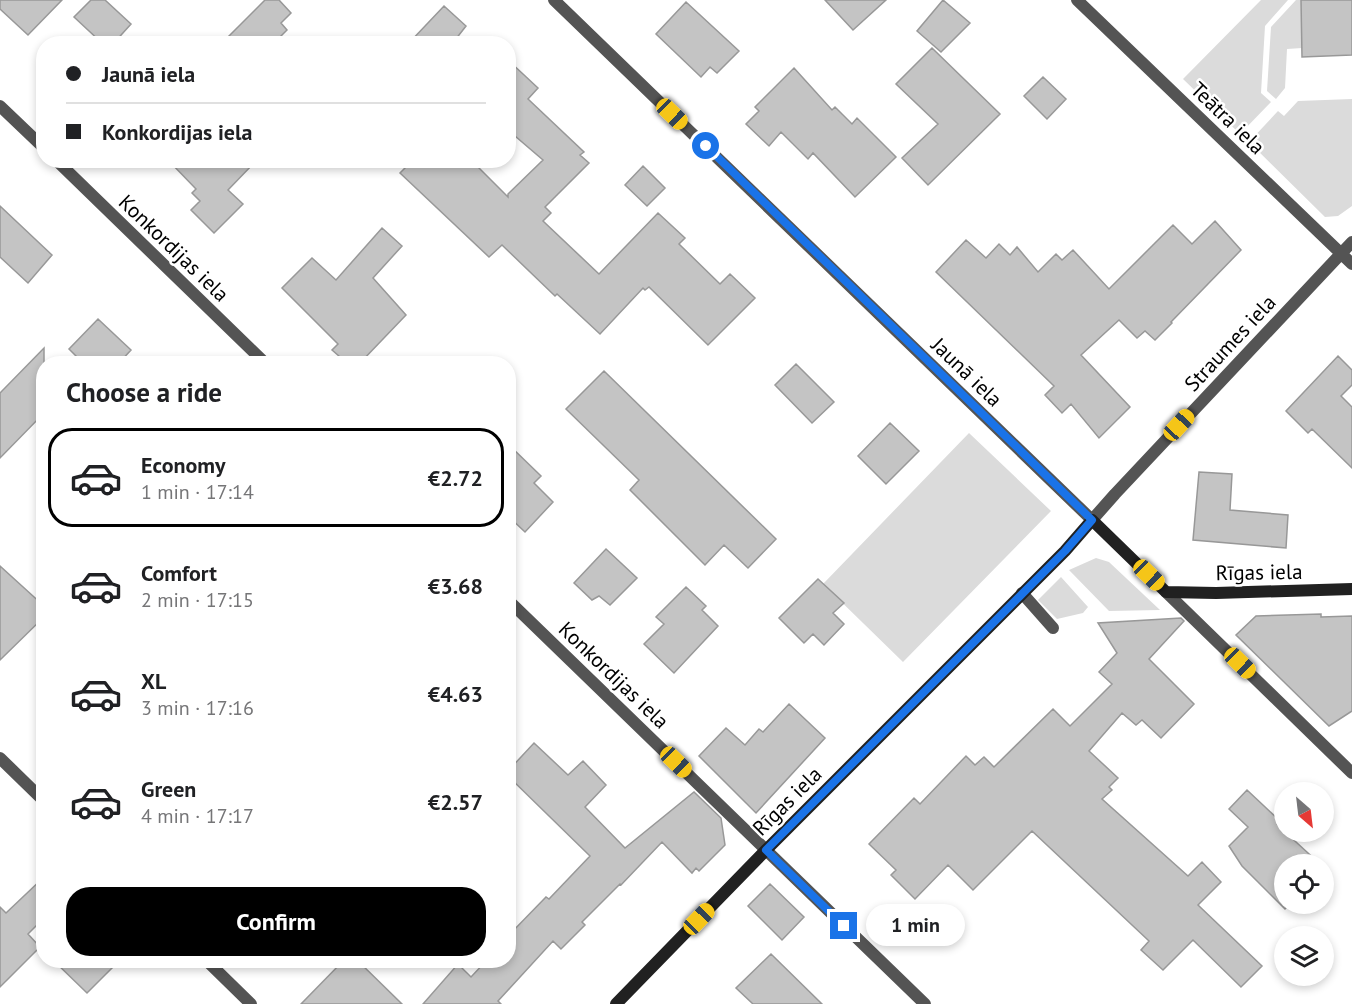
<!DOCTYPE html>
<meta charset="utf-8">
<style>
:root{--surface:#fff;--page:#f2f2f2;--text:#202124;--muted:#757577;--line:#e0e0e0;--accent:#000}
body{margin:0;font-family:"PT Sans",sans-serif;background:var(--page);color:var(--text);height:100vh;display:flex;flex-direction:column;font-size:22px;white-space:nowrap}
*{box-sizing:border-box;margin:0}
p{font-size:20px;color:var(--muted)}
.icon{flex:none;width:33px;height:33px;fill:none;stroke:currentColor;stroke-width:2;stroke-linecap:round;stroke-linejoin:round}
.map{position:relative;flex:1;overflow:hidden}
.panel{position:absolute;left:36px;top:356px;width:480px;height:612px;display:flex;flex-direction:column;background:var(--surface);border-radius:24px;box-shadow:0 3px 9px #0003}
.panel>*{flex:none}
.guide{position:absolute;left:36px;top:36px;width:480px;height:132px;border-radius:24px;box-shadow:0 3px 9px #0003;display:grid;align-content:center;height:132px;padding:0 30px;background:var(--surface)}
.needle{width:39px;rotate:152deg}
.buttons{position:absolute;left:1274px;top:782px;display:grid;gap:12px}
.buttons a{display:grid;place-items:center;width:60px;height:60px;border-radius:50%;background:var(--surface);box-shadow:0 3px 9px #0003;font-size:30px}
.end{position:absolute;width:27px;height:27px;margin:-14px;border:8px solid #1a73e8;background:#fff;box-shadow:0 0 0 3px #fff}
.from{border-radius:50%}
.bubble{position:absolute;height:42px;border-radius:21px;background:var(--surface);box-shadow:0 3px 9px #0003;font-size:20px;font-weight:700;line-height:42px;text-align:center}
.car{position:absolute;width:18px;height:36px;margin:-18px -9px;border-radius:8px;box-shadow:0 0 4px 2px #0007;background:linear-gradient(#f5c518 24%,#345 0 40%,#f5c518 0 76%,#345 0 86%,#f5c518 0)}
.guide b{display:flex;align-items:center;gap:21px;height:57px;font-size:22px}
.guide b+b{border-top:2px solid var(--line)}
.guide i{width:15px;height:15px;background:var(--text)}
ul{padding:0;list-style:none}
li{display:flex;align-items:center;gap:18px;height:99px;margin:0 12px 9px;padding:0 18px;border:3px solid transparent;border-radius:24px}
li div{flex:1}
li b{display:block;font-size:22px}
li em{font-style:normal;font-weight:700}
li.on{border-color:var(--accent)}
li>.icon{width:54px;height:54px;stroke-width:1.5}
h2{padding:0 30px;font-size:27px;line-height:72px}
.action{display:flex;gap:12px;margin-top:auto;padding:12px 30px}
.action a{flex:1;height:69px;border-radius:24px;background:var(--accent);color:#fff;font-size:24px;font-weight:700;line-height:69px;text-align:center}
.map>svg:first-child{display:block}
.green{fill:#dbdbdb}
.building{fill:#c4c4c4;stroke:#989898;stroke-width:1.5}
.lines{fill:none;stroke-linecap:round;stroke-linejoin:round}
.lane{stroke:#545454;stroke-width:12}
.street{stroke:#545454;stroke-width:12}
.secondary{stroke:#212121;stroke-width:12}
.route{stroke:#1a73e8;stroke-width:8}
.labels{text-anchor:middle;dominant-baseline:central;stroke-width:5;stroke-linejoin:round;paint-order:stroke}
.street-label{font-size:21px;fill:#000;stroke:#fff}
</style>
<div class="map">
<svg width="1352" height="1004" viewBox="0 0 1352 1004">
<rect width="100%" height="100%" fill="#fff"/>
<!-- green -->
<path class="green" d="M1261,0H1288L1265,26L1261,93L1271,102L1240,134L1183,79Z
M1296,0H1304L1302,48L1287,49L1285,88L1276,99L1267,91L1271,27Z
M1352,99V206L1338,216L1325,217L1249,142L1278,111L1284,116L1298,101Z
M969,433L1051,511L903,662L823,584Z
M1096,558L1109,562L1160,610L1109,611L1069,570Z
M1061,577L1088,607L1083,613L1057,619L1038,600Z"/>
<!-- building -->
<path class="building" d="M0,0H62L28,35L0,9Z
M91,0H105L131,24L113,44H103L74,17Z
M265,0H279L291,13L281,23L287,30L273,44H221Z
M825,0H886L853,30Z
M943,0L970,23L941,52L917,31Z
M1301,0H1352V55L1302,57Z
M686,2L739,51L717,73L710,67L701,77L656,34Z
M444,6L466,26L452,44H408Z
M932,48L1000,114L928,185L902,158L938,124L896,84Z
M508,60L538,88L528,99L584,152L580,155L589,163L545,207L551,213L543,221L599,274L658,213L685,238L679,244L720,284L730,274L755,298L708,345L649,287L645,290L643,288L600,334L557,294L555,296L502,245L489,257L400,173L413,160H471L508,197V194L543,160L508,130Z
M794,68L832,110L835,107L852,124L857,118L896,157L855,197L813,153L808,159L781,132L769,146L746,124L759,111L755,107Z
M1043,77L1066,99L1047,119L1024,96Z
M168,160H257L228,190L243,204L214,233L191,210L200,201L192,193L196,189Z
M643,166L665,188L647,206L625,185Z
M0,206L52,255L28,283L0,257Z
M1215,221L1241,250L1171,322L1172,323L1155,340L1145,331L1137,338L1119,320L1081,355L1130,407L1099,438L1071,404L1062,413L1045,395L1054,386L936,272L966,240L986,258L999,244L1010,255L1017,247L1038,272L1056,254L1062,260L1073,250L1109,289L1173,225L1192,244Z
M382,228L402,246L373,278L406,315L360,363H347L332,350L338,344L282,288L312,258L336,280Z
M98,319L131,350L119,363H83L69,349Z
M44,348V413L0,458V393Z
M1338,356L1352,370V385L1341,396L1352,407V468L1312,429L1308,433L1286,411Z
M796,364L834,402L812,423L775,385Z
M604,371L776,539L748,568L724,545L705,565L630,490L639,480L566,409Z
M890,423L919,451L886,484L858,456Z
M508,444L541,476L534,483L553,502L525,532L508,516Z
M1199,472L1232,474L1230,510L1288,515L1286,548L1193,540Z
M606,549L637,578L610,605L599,596L592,600L574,583Z
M0,566L44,606V617L0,660Z
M818,579L844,603L833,613L844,624L824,645L813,634L804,643L779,618Z
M686,587L706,606L702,610L718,626L674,673L644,644L664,624L656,617Z
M1321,614V617L1352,616V711L1329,726L1236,635L1256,616Z
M1181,618L1184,621L1149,659L1194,704L1161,738L1142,720L1136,725L1122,713L1089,751L1118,778L1109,787L1112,790L1102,799L1188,876L1202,862L1221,882L1198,905L1262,966L1241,987L1193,940L1163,970L1141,950L1149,941L1032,831L973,890L948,865L915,899L891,875L896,870L869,844L914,798L920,804L966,756L975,765L984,757L994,767L1053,709L1070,726L1112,684L1099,672L1117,653L1098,623Z
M789,704L825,738L756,813L699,756L726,728L745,745L759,729L763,732Z
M534,743L568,775L583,761L606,785L585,807L625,848L694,792L721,818L725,845L699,871L696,868L692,873L662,842L621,885L620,884L582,922L585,925L561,949L553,941L498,1001L501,1004H423L458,964L471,977L487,960H508V936L546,897L549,899L590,856L508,776V771Z
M1247,790L1280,821L1277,824L1284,831L1320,864H1284V903H1291L1285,909L1242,866L1229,846L1248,827L1229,809Z
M44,877V918L28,934L40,947L0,987V907L6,913Z
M770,884L804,917L782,940L748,906Z
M771,954L822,1004H753L736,988Z
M53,960H120L87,993Z
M344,960H357L402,1004H301Z"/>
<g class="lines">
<!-- lane -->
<path class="lane" d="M1022,593L1053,628"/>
<!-- street -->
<path class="street" d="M554,0L1092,520L1115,494L1352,242
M1077,0L1352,264
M0,106L44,148
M56,160L265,363
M1166,592L1352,773
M508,600L925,1004
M0,758L44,801
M206,960L251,1004"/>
<!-- secondary -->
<path class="secondary" d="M616,1004L766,850L1065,551L1092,520L1166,592L1216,593L1352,589"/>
</g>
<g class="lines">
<!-- route -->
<path class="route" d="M706,146L1092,520L1065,551L766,850L844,926"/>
</g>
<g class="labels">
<!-- street labels -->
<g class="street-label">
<text transform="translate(1228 118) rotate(44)">Teātra iela</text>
<text transform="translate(174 248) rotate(44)">Konkordijas iela</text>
<text transform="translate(1230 343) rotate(-47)">Straumes iela</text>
<text transform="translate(967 372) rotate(44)">Jaunā iela</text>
<text transform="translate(1259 572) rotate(-1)">Rīgas iela</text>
<text transform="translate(614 675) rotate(44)">Konkordijas iela</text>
<text transform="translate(787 801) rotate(-45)">Rīgas iela</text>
</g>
</g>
</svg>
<div class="buttons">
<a><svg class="needle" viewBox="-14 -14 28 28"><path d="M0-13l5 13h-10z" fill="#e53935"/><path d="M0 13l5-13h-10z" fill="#757577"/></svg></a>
<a><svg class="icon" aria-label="locate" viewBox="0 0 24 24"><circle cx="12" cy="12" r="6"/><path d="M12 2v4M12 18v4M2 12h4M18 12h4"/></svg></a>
<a><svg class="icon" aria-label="layers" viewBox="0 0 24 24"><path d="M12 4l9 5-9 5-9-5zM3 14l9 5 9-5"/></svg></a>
</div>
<i class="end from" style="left:706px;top:146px"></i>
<i class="end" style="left:844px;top:926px"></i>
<div class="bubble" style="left:866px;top:904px;width:99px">1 min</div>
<i class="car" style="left:672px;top:114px;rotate:134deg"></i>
<i class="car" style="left:1179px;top:425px;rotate:43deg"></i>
<i class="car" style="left:1149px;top:575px;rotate:134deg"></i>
<i class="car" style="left:1240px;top:663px;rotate:134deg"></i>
<i class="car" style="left:676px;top:762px;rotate:134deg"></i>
<i class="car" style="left:699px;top:919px;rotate:44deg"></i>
<div class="guide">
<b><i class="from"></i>Jaunā iela</b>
<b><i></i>Konkordijas iela</b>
</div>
<section class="panel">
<h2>Choose a ride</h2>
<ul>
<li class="on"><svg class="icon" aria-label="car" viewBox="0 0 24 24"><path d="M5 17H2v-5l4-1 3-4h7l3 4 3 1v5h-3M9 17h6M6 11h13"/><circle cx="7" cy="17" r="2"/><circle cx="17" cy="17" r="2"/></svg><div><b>Economy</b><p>1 min · 17:14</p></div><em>€2.72</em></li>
<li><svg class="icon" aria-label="car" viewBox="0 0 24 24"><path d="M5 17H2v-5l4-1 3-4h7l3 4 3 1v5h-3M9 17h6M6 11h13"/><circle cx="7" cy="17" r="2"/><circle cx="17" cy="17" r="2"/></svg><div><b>Comfort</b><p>2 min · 17:15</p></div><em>€3.68</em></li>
<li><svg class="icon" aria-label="car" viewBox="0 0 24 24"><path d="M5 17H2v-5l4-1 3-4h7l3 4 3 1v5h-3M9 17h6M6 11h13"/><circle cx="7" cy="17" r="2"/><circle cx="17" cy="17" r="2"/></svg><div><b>XL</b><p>3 min · 17:16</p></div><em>€4.63</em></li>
<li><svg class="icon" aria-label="car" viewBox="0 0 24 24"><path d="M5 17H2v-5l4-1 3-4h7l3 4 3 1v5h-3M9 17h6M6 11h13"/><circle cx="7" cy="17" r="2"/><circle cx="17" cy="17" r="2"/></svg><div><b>Green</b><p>4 min · 17:17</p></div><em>€2.57</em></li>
</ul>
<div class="action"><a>Confirm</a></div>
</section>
</div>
